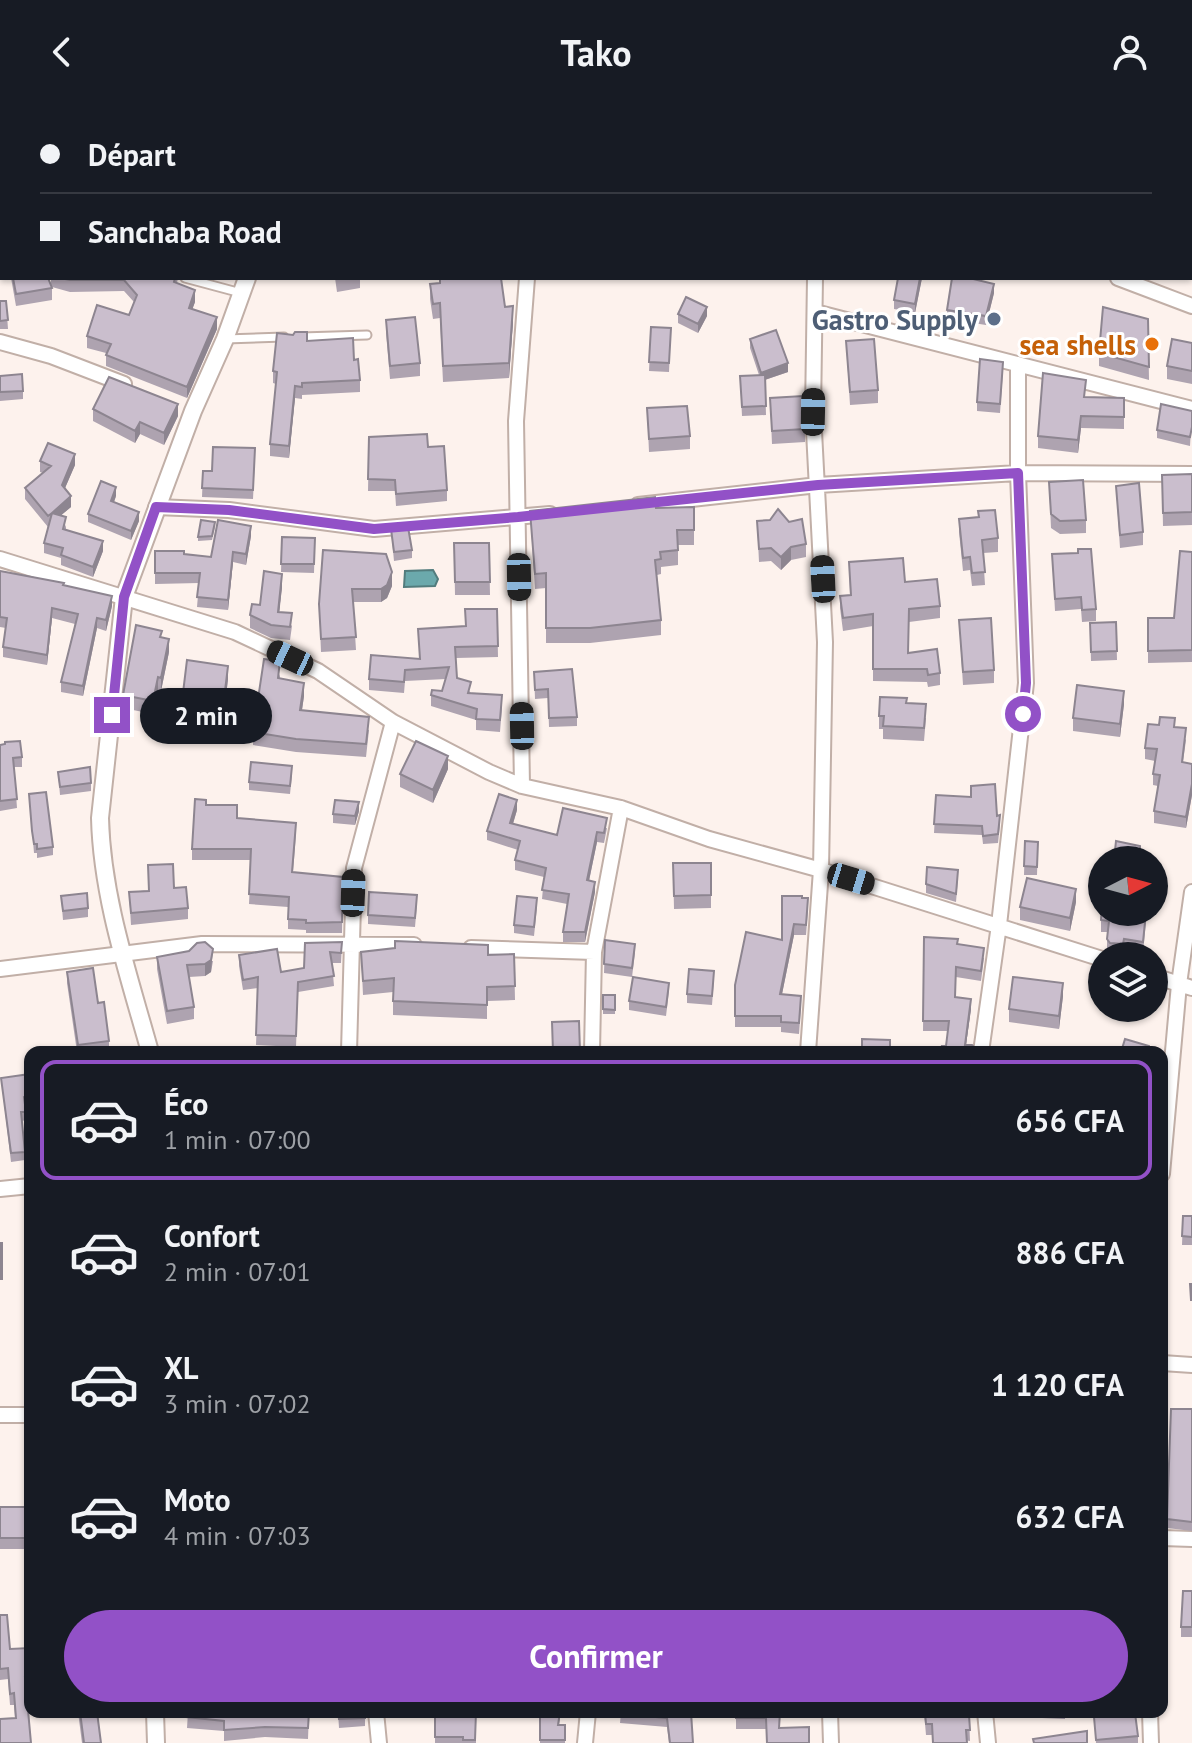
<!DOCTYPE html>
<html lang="fr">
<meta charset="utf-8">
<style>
:root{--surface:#171b24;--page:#20242c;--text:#f1f3f6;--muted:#9ea1a6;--line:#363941;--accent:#9251c7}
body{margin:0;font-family:"PT Sans",sans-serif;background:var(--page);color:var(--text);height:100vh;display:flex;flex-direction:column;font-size:30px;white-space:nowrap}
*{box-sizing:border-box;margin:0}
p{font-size:26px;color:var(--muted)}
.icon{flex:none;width:44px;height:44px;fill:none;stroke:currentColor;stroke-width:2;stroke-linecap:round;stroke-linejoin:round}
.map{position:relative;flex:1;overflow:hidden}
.drawer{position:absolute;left:24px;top:942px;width:1144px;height:672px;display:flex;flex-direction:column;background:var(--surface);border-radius:16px;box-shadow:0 2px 6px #0004}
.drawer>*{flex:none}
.hud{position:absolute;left:0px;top:0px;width:1192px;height:176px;box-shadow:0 2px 6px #0004;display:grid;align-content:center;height:176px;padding:0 40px;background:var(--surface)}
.needle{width:52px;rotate:84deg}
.controls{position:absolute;left:1088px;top:742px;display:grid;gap:16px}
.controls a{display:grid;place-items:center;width:80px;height:80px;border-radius:50%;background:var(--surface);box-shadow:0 2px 6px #0004;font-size:40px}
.end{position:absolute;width:36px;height:36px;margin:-18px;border:10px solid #9251c7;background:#fff;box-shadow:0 0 0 4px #fff}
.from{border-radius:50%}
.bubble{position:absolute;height:56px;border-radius:28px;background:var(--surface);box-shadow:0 2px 6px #0004;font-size:26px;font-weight:800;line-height:56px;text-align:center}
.car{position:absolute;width:24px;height:48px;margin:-24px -12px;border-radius:10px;box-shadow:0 0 6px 2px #0007;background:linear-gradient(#222 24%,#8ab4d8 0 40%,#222 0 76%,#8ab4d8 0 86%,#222 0)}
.hud b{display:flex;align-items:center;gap:28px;height:76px;font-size:30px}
.hud b+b{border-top:2px solid var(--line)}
.hud i{width:20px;height:20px;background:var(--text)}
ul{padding:14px 0 0;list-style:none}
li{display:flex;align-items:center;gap:24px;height:120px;margin:0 16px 12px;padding:0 24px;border:4px solid transparent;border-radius:16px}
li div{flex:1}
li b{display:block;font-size:30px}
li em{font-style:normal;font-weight:800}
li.on{border-color:var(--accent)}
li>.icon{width:72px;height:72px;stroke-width:1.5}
.primary-button{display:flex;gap:16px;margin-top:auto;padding:16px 40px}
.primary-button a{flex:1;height:92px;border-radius:48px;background:var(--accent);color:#fff;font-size:32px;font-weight:800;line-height:92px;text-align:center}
header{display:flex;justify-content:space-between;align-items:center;height:104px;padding:0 40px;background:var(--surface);font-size:36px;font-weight:800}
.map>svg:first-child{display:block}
.water{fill:#6ba9ac;stroke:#527c7d;stroke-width:2}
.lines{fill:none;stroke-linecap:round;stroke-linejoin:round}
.service-casing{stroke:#c1afa7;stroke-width:11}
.minor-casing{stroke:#c1afa7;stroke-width:18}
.tertiary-casing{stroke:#c1afa7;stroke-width:20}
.primary-casing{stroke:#d5d4d4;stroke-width:26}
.service{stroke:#fff;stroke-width:7}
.minor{stroke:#fff;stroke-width:14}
.tertiary{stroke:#fff;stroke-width:16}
.primary{stroke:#e0d09f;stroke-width:22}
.wall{fill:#aea3b0}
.shaded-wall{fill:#8d8590}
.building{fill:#cabecd;stroke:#8d8590;stroke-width:2}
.route{stroke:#9251c7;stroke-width:10}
.service-dot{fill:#5c6f8a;stroke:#fff;stroke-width:3}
.food-dot{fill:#e8710a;stroke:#fff;stroke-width:3}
.labels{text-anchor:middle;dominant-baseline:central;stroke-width:6;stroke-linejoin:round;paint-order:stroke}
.service-label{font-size:28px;font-weight:bold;fill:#4e5e75;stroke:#fff;text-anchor:end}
.food-label{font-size:28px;font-weight:bold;fill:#c56008;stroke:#fff;text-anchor:end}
</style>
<header><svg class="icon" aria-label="back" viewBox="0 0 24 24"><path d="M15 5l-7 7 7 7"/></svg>Tako<svg class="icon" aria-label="person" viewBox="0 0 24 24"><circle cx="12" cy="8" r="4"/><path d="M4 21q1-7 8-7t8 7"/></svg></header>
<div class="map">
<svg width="1192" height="1639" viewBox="0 0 1192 1639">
<rect width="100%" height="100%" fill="#fdf2ed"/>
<!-- water -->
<path class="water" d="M433,466L438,475L435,482L404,483L405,467Z"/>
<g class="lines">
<defs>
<path id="service" d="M1157,2V0
M185,174L241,189
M301,233L367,231
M225,235L284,233"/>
<path id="minor" d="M619,0L624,2
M982,0L987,2
M544,2V0
M839,2L840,0
M1190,70L1192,71
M1118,174L1192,202
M815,208L1192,305
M0,238L51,252L124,280
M638,401L818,381L1018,369L1192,370
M156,403L229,406L374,425L550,410
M0,455L235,528L318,567L393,618L489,668L522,682L621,704L709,735L821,766L1102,855
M522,682L516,317L527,174
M471,844L594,848
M0,865L202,840L414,841
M1154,872L1192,884
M349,948L354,764L393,618
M592,948L594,848L621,704
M808,948L821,766L825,538L813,308L815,174
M981,948L999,821L1026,579L1018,369V260
M1162,1070L1179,880L1192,788
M0,1085L30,1082
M1162,1259L1192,1261
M0,1311H30
M1162,1434L1192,1435
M376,1608L379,1639
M830,1608L831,1639
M985,1608L988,1639
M1150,1608L1151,1639
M585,1639L588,1608"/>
<path id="tertiary" d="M271,0V2
M150,948C129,872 102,794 100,714L124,493L193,307L225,235L247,174
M155,1608L156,1639"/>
<path id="primary" d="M735,0L740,2
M795,0L800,2
M1190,130H1192
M1190,153H1192"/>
</defs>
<!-- service casing -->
<use href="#service" class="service-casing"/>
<!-- minor casing -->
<use href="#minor" class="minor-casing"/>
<!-- tertiary casing -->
<use href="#tertiary" class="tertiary-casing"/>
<!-- primary casing -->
<use href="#primary" class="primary-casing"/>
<!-- service -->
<use href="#service" class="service"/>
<!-- minor -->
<use href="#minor" class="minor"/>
<!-- tertiary -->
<use href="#tertiary" class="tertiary"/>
<!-- primary -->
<use href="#primary" class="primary"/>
</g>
<!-- wall -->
<path class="wall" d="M11,174H48L51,183V174H178L177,179L195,198L192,205L217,225L187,294L106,262V249L87,244V232L129,211L134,198L124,187L70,188L52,183V196L16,202Z
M335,174H360V184L337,188Z
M439,174L505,203L513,218L509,274L443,278L440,214L433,215L430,195V180L439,179Z
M898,174H922L915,209L894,205V196Z
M973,175L994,189L986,221L947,215V206Z
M0,197H6L8,225H0Z
M678,210L707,212L698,229L678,219Z
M1148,215L1149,276L1099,262V249Z
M386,216L420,259V272L390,275L386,229Z
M651,223L671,224L669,268L649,267Z
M750,235L788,268L765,276L766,311L742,312L740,272L759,271L750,244Z
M307,237L354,256L360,276V288L302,291V295L295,294L289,354L270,352V340L276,280L273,279V267Z
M846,237L878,286V299L850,301Z
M1192,239V280L1167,275V262Z
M1003,267L1000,309L977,307V298Z
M0,272L23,287V295L0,297Z
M1085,293L1124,294V325L1081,324L1078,349L1038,344V332Z
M770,294L805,325V338L772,340Z
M647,304L690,332V345L649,348Z
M93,305L178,312L164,341L140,330L135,339L93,317Z
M1192,307L1190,342L1157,334V326Z
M369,333L447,386V397L396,402L395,387H368Z
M255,353L253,395L202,393L203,367H212Z
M40,357L75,361L65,384L71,403L61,411L66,423V425L103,447L93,473L61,461V454L44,449V439L48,423L25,395V384L43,369L40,368Z
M1192,370V421L1163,422L1162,371Z
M1049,378L1086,416V429L1060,430L1051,424Z
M1116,382L1143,428V441L1120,444Z
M116,392L114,398L139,417L131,436L88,418V410Z
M694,403V441H678V461L661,463V470L657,471L661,516V531L590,539H546V484L535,485L530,407Z
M978,407L998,434V448L983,449L985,481L972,482L970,466L963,467L959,428V415L978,413Z
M757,417L806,440V453L791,456L781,466L771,457L759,458Z
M215,423L212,436L198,437V433Z
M391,425L412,446V454L394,457Z
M251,432L246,461L233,458L228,506L197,503L199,479L155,480V447L211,453Z
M282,433L315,434L314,469L281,468Z
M454,439H489L490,491H455Z
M1192,448V558L1148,559V514H1174Z
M1078,449L1096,505V517L1082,518L1081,505L1055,507L1052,450Z
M386,450L392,482L387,494L381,498H353L356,546L321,548L319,500Z
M849,458L905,478L940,502V514L909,518V549L940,569V581L928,583L927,578L873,577V522L843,527L840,504V492L850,491Z
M0,467L64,481L112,502L106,527L97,524L83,592L61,588V578L75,520L52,514L47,561L3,553V543L6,524L0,523Z
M282,483L279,508L292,522L290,536L271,534L250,524V511L260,501Z
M497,505L498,553L456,554L457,574L471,589L502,603L500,628L476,626V616L431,602V591L442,587L446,575L405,577L404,589L369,586V575L419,555L465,522Z
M959,516L994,566V579L963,581Z
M1116,518L1117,556L1091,557L1090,519Z
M169,548L161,587L158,586L153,610L123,604V591Z
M534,568L577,613V622L549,623L548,594L535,595Z
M280,570V574L304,592L302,606L369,626L366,653L296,648L253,641V628Z
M228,575L224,608L183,602V589Z
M1124,600L1120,633L1073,627V614Z
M879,612L926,614L924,637L883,635V625H879Z
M1175,623L1186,636L1183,658L1192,660V691L1186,724L1154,719V707L1158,682L1153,681V670L1155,657L1145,655V644Z
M0,641L22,653V663H14L17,704L0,707Z
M448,665L433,699L400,683V670Z
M58,668L91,679V687L60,691Z
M292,671L290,690L249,686V678Z
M971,682L997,712L1000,720L998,739L983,740L982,731L934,729L936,691L971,693Z
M29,690L53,743V751L37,754V749H34Z
M206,701L237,714L296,730L293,768L343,773L342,829H306V826L288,825V803L249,800L251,756H192V745Z
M517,706L513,720L557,731L607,724L604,739L597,738L589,777L595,788L585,838H563V828L567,800L542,795L544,773L515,766V756L518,746L487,736V727Z
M359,707L355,721L333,719V710Z
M1025,737L1038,738L1037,771H1024Z
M673,759H711V804L674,805Z
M958,774L956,798L926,789V780Z
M174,784L188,804V815L131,821L129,788Z
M61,792L88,804V813L63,816Z
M802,794L808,805L806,831H794L782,890L801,902L799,930L781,928V923H735V881L782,836Z
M1076,798L1070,827L1020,816V803Z
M417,800L415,823L368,820V811Z
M537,803L534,832L514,829V821Z
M1101,816L1146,817L1143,849L1124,847L1123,851L1110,850L1107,846V828H1101Z
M924,833L957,840L984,854L981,877L956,873V893L971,905L966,941L946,942L948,927H923Z
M605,836L635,849L632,873L604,869Z
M342,838L341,859H332L334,882L298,888L296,943L256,941L258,884L243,886L239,862V851L281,868L304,864Z
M361,848L514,850L515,896L487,897V915L393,911V888L363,891Z
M157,853L213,857L211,868L205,872L189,873L194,903V915L167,920L157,865Z
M67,868L98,899L109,937V948H77L67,879Z
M714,875L712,901L687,899V890Z
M669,887L666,912L629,906V897Z
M603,891H615V910H603Z
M1063,892L1059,925L1009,918V905Z
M30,970V1001L25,1002L26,1016L22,1017L25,1056L11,1058L1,974Z
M1183,1112H1192V1141H1182Z
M1171,1305H1192V1427L1167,1424Z
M0,1403L30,1405V1438H26V1445H0Z
M1192,1487V1533H1181V1523Z
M0,1511L10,1545L30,1544V1584H26L31,1639L15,1614L14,1601H10L8,1575L0,1576Z
M78,1608H97L101,1639H82Z
M188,1608H309L308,1635L265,1633L224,1637V1627L187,1624Z
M338,1608H365V1622L339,1624Z
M435,1608H476V1639H435Z
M540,1608L560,1614L559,1621H565V1639H540Z
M621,1608H691L693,1639H669L667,1623L620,1619Z
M736,1608H780L766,1625H736Z
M898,1608H922L898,1611Z
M924,1608H958V1611H969L970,1637L932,1631H926Z
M1019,1608H1065V1615L1019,1613Z
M1094,1613L1138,1632V1639H1096Z"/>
<!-- shaded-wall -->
<path class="shaded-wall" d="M178,0H232L224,2H178Z
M920,174H922L915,209V200Z
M994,180V189L986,221V212Z
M195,186V198L189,215V204Z
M513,202V218L509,274V259Z
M707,203V212L698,229V220Z
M217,213V225L187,294V283Z
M788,259V268L761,277V269Z
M295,282V294L289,354V342Z
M178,300V312L164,341V329Z
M1081,312V324L1078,349V336Z
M140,318V330L135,339V327Z
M75,350V361L62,391V381Z
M116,383V392L111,406V397Z
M71,392V403L52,419V409Z
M139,408V417L131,436V427Z
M251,422V432L246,461V450Z
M103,437V447L93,473V463Z
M791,443V456L781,466V453Z
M233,448V458L228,506V496Z
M392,468V482L387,494L381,498V485Z
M282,470V483L278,521V508Z
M112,492V502L106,527V516Z
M52,504V514L47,561V551Z
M97,514V524L83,592V582Z
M169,535V548L161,587V574Z
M228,562V575L224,608V595Z
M158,573V586L153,610V597Z
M304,579V592L300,619V606Z
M1124,587V600L1120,633V620Z
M448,652V665L433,699V686Z
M1192,680V691L1186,724V713Z
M517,696V706L510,729V719Z
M359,698V707L355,721V712Z
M597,728V738L587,786V776Z
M595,778V788L585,838V828Z
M1076,785V798L1070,827V814Z
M794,820V831L780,900V890Z
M213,845L211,868L205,872V860Z
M1063,879V892L1059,925V912Z
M971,895V905L965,948V941Z"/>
<!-- building -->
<path class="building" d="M108,0H121L122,2H103Z
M291,0H328V2H291Z
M13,174H48L52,184L16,190Z
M60,174H175L174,178L195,186L189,204L217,213L187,283L106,251L111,240L87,232L97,201L129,211L137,191L124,176H70Z
M440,174H501L505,203L513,202L509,259L443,262L440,199L433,200L430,180L440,179Z
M898,174H920L915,200L894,196Z
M952,174H973V175L994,180L986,212L947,206Z
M686,193L707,203L698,220L678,210Z
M0,197H6L8,216L0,217Z
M1103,203L1148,215L1149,263L1099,249Z
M415,213L420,259L390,262L386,216Z
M651,223L671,224L669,259L649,258Z
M776,226L788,259L761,269L750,235Z
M295,228H307V237L353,234L354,256L358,255L360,276L302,279V283L295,282L289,342L270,340L277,268L273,267L277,229L293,231Z
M874,235L878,286L850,288L846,237Z
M1172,235L1192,239V267L1167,262Z
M980,255L1003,258L1000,300L977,298Z
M1043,269L1086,276L1084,293L1124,294V313L1081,312L1078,336L1038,332Z
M22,270L23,287L0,288V272Z
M765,271L766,302L742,303L740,272Z
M109,273L178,300L164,329L140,318L135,327L93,305Z
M803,292L805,325L772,327L770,294Z
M1161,300L1192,307V323L1190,333L1157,326Z
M687,302L690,332L649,335L647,304Z
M427,330L428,343L444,342L447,386L396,390L395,376L368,375L369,333Z
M48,339L75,350L62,381L71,392L52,409L66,413L63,425L103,437L93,463L61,451L63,444L44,439L52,409L48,412L25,384L51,362L40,357Z
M213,343L255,344L253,386L202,384L203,367H212Z
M1192,370V408L1163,409L1162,371Z
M1083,376L1086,416L1060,417L1051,410L1049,378Z
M101,377L116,383L111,397L139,408L131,427L88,410Z
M1139,379L1143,428L1120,431L1116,382Z
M655,393L656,404L694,403V426H677L678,446L660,448L661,455L655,456L661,516L590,524H546V469L535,470L530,407Z
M778,405L789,418L802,415L806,440L791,443L781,453L771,444L759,445L757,417L770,416Z
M995,406L998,434L982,436L985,468L972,469L970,453L963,454L959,415L979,413L978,407Z
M201,416L215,418L212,432L198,433Z
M218,416L251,422L246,450L233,448L228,496L197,493L200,469H155V447H184V450L211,453Z
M408,423L412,446L394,448L391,425Z
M282,433L315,434L314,460H281Z
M454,439H489L490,478H455Z
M1078,445H1091L1096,505L1082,506L1081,493L1055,495L1052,450L1078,449Z
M323,446L386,450L392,468L387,481L381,485H352L356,533L321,535L319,500Z
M1180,447L1192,448V546L1148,547V514H1174Z
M903,454L905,478L937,475L940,502L909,505L908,549L937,545L940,569L928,571L927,565H873V510L843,514L840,492L851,491L849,458Z
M0,467L64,479L63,481L112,492L106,516L97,514L83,582L61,578L78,510L52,504L47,551L3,543L7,514L0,513Z
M264,467L282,470L278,508L292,509L290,523L271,521L250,511L252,500L260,501Z
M465,505H497L498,542L455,543L457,574L471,578L468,589L502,591L500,616L476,615L477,605L431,591L432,586L442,587L449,563L405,566L404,578L369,575L371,551L420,555L418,525L466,522Z
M991,514L994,566L963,568L959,516Z
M1116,518L1117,547L1091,548L1090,519Z
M136,521L162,527L160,533L169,535L161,574L158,573L153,597L123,591Z
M264,555L280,557L278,574L304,579L300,606L369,613L366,640L296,635L253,628Z
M187,556L228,562L224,595L183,589Z
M572,565L577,613L549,614L548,585L535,586L534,568Z
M1077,581L1124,587L1120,620L1073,614Z
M880,593L907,594L906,599L926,600L924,624L883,622L884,612H879Z
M1160,613L1175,614L1174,623L1186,624L1182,658L1192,660V680L1186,713L1154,707L1160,671L1153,670L1157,645L1145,644L1148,620L1159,621Z
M20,637L22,653L13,654L17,695L0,697V641L5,640V638Z
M416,637L448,652L433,686L400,670Z
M251,658L292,662L290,682L249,678Z
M90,663L91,679L60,683L58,668Z
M995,680L997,712L1000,711L998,730L983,732L982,722L934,720L936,691L971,693V682Z
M46,688L53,743L37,745V740H34L32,727L29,690Z
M499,690L517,696L510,719L557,731L563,704L607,714L604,729L597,728L587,776L595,778L585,828H563L569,790L542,786L546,764L515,756L520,737L487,727Z
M195,695L206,696V701H237V714L296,719L292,768L343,773L342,818L306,819V816L288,815L289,793L249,790L251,745H192Z
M335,696L359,698L355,712L333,710Z
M1025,737L1038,738L1037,763L1024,762Z
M1116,737L1140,742V756H1114Z
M673,759H711V791L674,792Z
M173,760L174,784L186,783L188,804L131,809L129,788L149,787L148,761Z
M927,763L958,766L956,790L926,780Z
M1027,774L1076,785L1070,814L1020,803Z
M369,788L417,791L415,814L368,811Z
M87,789L88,804L63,807L61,792Z
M517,792L537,794L534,823L514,821Z
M782,792H802V794H808L806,821L794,820L780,890L801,892L799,919L781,918V912H735V881L746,828L782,836Z
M1102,802V808H1146L1143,838L1124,835L1123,840L1110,839L1107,835L1109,817L1101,816Z
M924,833L958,835L957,840L984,844L981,867L956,863L955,893L971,895L965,941H972L978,948H943L942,942H946L949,917H923Z
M605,836L635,840L632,864L604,860Z
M395,837L488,841V851L514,850L515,882L487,883V901L393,897L394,874L363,877L361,848L395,844Z
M205,838L213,845L211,856L205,860L187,861L194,903L167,907L157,853L189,847L197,839Z
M342,838L341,849L330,848L334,872L298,878L296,932L256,931L258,873L243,876L239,851L277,845L281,868L304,864L305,839Z
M93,864L98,899L104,898L109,937L78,941L67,868Z
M689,865L714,867L712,892L687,890Z
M633,873L669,879L666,903L629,897Z
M1013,873L1063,879L1059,912L1009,905Z
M603,891H615V906L603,905Z
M579,917L580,948H553L552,918Z
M862,935L890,936V948H862Z
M1125,935L1149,942L1150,948H1121Z
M30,970V992L24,993L26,1008H21L25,1048L11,1049L1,974Z
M1183,1112H1192V1133L1182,1132Z
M0,1139H2V1175H0Z
M1190,1180H1192V1196H1191Z
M1171,1305H1192V1418L1167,1415Z
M0,1403H26V1405H30V1427H26V1434H0Z
M1183,1487H1192V1523H1181Z
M0,1511H7L10,1545L30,1544V1573H25L31,1639H0V1615L16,1614L14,1589L10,1590L8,1564L0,1565Z
M80,1608H97L101,1639H84Z
M188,1608H309L308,1624L265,1623L224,1626V1617L187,1613Z
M338,1608H365V1614L339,1615Z
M435,1608H476L475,1636H463V1633H435Z
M540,1608H560L558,1621H565V1636H540Z
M621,1608H691L693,1639H670L667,1614L620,1610Z
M736,1608H780L779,1624L809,1623V1639H767L766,1614H736Z
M925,1608H958V1611H969L970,1626H966L967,1639H933L932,1620H926Z
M1135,1609L1138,1632L1096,1636L1094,1613Z
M1087,1627V1639H1034L1033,1635Z"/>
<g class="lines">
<!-- route -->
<path class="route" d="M112,611L124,493L156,403L229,406L374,425L518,413L818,381L1018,369L1026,579L1023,610"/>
</g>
<!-- markers -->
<circle class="service-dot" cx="994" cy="215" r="8"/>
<circle class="food-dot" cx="1152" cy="240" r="8"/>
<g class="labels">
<!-- service labels -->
<g class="service-label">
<text x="978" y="215">Gastro Supply</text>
</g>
<!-- food labels -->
<g class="food-label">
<text x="1136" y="240">sea shells</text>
</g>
</g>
</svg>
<div class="controls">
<a><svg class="needle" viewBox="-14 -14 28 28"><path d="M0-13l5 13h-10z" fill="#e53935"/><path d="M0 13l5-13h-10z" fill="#9ea1a6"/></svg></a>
<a><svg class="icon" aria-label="layers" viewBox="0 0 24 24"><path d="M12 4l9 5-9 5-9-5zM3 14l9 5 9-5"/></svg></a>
</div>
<i class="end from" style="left:1023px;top:610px"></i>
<i class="end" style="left:112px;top:611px"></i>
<div class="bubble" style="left:140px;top:584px;width:132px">2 min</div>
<i class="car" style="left:813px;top:308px;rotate:1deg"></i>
<i class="car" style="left:519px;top:473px;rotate:179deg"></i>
<i class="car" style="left:823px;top:475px;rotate:357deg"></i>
<i class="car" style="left:290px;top:554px;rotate:295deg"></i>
<i class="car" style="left:522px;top:622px;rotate:359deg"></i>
<i class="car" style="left:851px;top:775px;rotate:107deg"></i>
<i class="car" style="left:353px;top:789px;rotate:2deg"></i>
<div class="hud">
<b><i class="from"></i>Départ</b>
<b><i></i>Sanchaba Road</b>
</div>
<section class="drawer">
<ul>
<li class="on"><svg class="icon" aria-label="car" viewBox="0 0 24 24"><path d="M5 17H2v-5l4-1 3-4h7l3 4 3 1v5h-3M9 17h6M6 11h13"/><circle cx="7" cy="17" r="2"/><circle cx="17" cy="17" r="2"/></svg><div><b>Éco</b><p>1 min · 07:00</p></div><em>656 CFA</em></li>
<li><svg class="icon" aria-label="car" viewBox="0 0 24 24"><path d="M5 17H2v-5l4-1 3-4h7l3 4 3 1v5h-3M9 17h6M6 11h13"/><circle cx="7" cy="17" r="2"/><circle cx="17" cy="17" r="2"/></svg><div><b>Confort</b><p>2 min · 07:01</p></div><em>886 CFA</em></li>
<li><svg class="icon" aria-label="car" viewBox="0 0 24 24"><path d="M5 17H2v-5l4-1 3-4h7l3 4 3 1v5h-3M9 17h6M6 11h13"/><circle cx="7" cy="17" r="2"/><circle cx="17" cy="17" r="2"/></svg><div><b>XL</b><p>3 min · 07:02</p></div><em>1 120 CFA</em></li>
<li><svg class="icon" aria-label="car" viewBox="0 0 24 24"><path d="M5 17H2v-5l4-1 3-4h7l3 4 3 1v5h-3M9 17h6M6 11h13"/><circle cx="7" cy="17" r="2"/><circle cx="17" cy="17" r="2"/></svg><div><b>Moto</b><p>4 min · 07:03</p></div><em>632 CFA</em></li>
</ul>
<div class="primary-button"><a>Confirmer</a></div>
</section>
</div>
